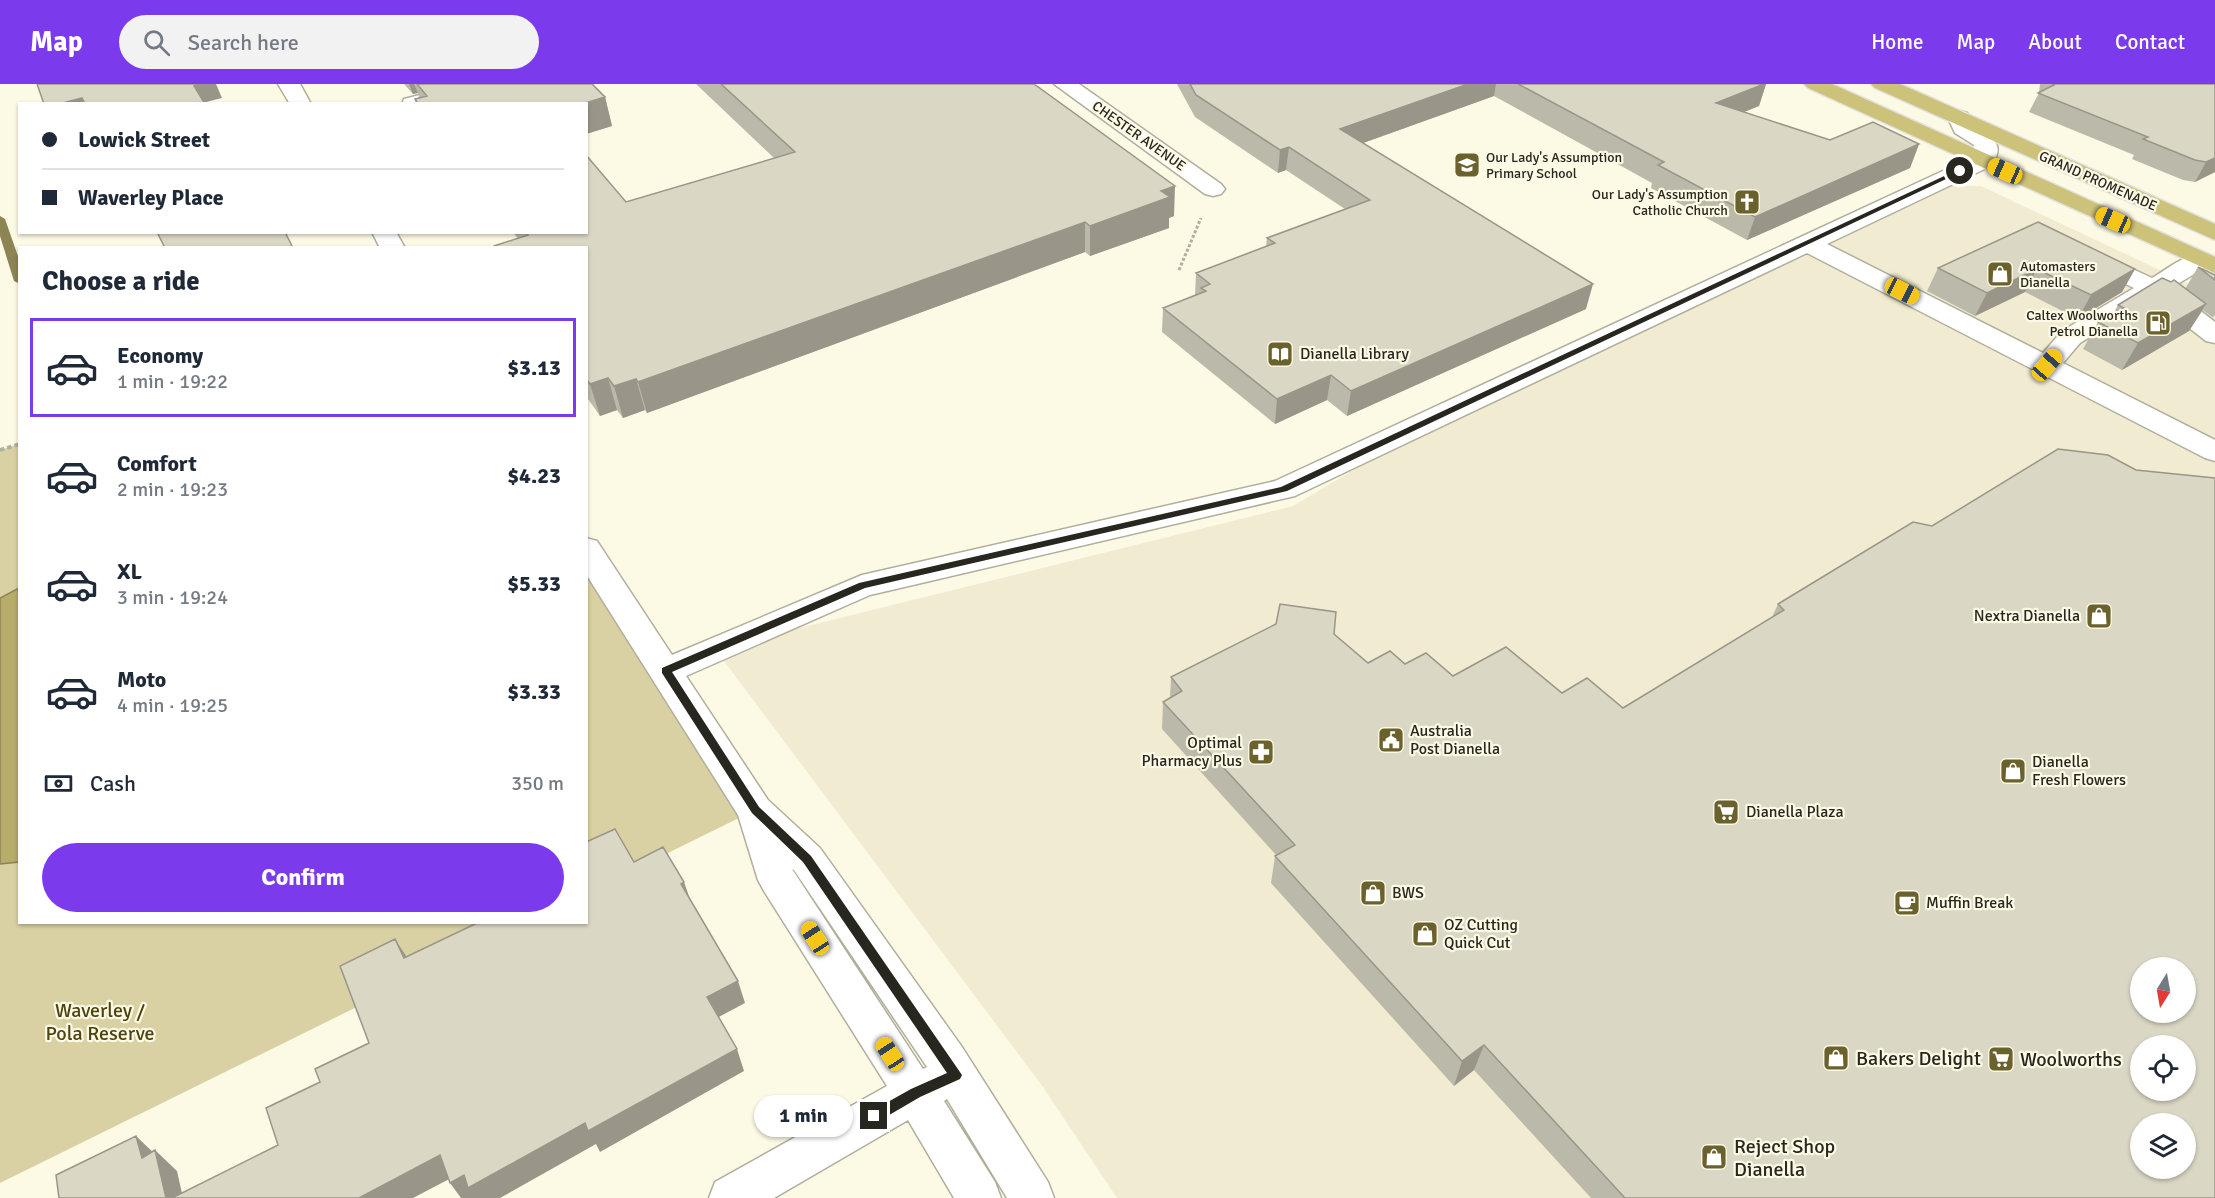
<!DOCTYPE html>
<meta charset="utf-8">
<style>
:root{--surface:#fff;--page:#f2f2f3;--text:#1f2937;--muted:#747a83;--line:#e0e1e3;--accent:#7c3aed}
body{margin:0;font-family:Signika,sans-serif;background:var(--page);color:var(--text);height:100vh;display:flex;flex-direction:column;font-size:22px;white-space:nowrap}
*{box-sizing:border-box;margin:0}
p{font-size:20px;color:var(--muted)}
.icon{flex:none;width:33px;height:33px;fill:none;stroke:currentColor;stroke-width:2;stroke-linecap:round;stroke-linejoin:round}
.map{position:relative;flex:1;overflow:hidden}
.side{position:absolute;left:18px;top:162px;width:570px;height:678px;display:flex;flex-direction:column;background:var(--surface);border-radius:0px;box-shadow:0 2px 4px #0004}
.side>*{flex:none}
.guide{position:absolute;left:18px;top:18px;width:570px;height:132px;border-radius:0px;box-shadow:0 2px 4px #0004;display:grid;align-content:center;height:132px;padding:0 24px;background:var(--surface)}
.needle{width:39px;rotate:191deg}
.fabs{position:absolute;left:2130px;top:873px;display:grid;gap:12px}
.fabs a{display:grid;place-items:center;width:66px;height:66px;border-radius:50%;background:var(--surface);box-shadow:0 2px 4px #0004;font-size:30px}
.end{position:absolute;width:27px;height:27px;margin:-14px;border:8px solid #27261f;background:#fff;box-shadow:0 0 0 3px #fff}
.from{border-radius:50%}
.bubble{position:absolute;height:42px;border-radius:21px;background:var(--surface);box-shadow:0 2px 4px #0004;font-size:20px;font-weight:700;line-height:42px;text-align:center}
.car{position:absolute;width:18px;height:36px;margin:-18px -9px;border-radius:8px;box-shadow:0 0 4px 2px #0007;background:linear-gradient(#f5c518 24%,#345 0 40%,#f5c518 0 76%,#345 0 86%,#f5c518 0)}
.guide b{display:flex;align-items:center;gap:21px;height:57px;font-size:22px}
.guide b+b{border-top:2px solid var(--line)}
.guide i{width:15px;height:15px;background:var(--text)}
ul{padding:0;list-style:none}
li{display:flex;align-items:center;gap:18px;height:99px;margin:0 12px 9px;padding:0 12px;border:3px solid transparent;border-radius:0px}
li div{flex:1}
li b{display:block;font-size:22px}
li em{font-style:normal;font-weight:700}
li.current{border-color:var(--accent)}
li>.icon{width:54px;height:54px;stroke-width:1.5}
h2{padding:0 24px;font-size:27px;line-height:72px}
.pay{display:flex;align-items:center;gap:15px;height:66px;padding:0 24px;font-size:22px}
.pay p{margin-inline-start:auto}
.cta{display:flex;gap:12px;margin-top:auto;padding:12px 24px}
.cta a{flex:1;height:69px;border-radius:36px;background:var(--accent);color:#fff;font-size:24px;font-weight:700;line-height:69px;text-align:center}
header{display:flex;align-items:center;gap:36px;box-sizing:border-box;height:84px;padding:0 30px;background:var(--accent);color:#fff}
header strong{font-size:28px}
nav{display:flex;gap:33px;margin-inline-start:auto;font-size:21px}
.search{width:420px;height:54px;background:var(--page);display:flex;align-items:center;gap:15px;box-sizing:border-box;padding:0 21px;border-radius:33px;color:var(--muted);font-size:22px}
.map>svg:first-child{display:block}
.built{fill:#f1ecd1;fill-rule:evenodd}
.green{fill:#d9d1a3}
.water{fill:#b7ac69;stroke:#8c8453;stroke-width:1.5}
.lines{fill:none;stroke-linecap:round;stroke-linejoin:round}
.stream{fill:#8c8453;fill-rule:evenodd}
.minor-casing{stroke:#b1ae9b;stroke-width:3}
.major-casing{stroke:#e1e1e0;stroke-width:3}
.path-far1{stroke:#b1afa0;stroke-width:3;stroke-dasharray:3 2;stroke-linecap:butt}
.path{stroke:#b1afa0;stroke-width:4;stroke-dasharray:4.5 3;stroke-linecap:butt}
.minor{fill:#fff;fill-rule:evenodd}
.major{fill:#cdc27a;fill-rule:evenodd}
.wall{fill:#bbb9a9}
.shaded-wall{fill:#999689}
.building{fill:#dad7c4;stroke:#999689;stroke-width:1.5;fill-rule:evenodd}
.route{fill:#27261f}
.labels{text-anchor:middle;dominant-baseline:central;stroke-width:4.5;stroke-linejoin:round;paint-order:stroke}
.far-street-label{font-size:14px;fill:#27261f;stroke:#fcf9e5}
.far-poi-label{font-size:14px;fill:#27261f;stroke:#fcf9e5;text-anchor:start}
.poi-label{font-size:16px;fill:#27261f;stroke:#fcf9e5;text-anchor:start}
.near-park-label{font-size:20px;fill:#4c430e;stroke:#fcf9e5}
.near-poi-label{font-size:20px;fill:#27261f;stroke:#fcf9e5;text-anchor:start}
</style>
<header>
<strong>Map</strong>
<div class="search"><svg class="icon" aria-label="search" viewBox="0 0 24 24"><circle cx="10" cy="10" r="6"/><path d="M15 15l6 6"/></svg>Search here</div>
<nav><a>Home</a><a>Map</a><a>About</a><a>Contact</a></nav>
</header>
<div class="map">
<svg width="2215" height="1114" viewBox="0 0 2215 1114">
<rect width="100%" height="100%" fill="#fcf9e5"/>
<!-- built -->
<path class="built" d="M1930,101L1981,102L2215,212V1114H1117L1043,1003L715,565L1293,422L1454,326ZM2140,884H2186V928H2140ZM2140,962H2186V1006H2140ZM2140,1040H2186V1084H2140Z"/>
<!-- green -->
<path class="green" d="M19,360L20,838L527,839L0,1099V366Z
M586,464L755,726L587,809H586Z"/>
<!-- water -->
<path class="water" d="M19,504V778L0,780V514Z"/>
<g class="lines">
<!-- stream -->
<path class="stream" d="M0,132L5,135L20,178V200L14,197L0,152Z"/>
<defs>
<path id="minor" d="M278,0H300L311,20H290Z
M463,0H499L495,4L439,20H402L404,15Z
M1054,0H1079L1221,100L1225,105L1221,110L1213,112L1205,110Z
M1959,27L1967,29C1969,33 1971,39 1974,41C1989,55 2008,57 1991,82L1827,160L2043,269L2062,247L2134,204L2080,179L2077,174L2080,169L2089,167L2098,169L2152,194C2169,184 2189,166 2209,171L2212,176L2209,181L2171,204L2215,238V259L2206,257L2152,215L2080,259L2063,279L2215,356V377L2205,374L1807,169L1295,412L870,511L686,592L768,716L820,764L962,963L1048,1098L1054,1114H1007L947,1015L944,1017L995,1098L1001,1114H954L908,1036L774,1114H709L715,1098L887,1002L764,807L758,796L738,731L586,490V454L597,457L672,571L862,491L1275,397L1973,73L1974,61L1955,49L1948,34L1951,29ZM792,785L794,786L927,983L923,985Z
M372,148H396L405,164H380Z"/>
<path id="major" d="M1804,0H1832L2215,173V189L1808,4Z
M1871,0H1900L2215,140V156L1875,4Z"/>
</defs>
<!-- minor casing -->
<use href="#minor" class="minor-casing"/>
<!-- major casing -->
<use href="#major" class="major-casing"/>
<!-- path-far1 -->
<path class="path-far1" d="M1179,186L1201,134"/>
<!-- path -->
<path class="path" d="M0,366L20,360"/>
<!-- minor -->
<use href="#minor" class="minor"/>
<!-- major -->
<use href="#major" class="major"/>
</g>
<!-- wall -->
<path class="wall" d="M404,0H592L605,13L612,42L586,50V20H416L415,15L419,14L418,9L413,10Z
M696,0H1034L1174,132L1169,134V144L1090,172L1085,168L647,329L645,326L623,334L617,326L600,332L586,312V164H495L494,162L518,155L513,148H586L626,118L774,74Z
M1177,0H1766L1759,22L1744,28L1830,56L1919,60L1910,84L1747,156L1651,104L1652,99L1494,12L1363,59L1586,225L1347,332L1327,316L1275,340L1162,248L1163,224L1195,212L1196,189L1266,163L1267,154L1345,125L1286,86L1278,89L1195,33Z
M2040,0H2215V88L2195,98L2183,96L2132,75L2134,71L2029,28L2039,9Z
M2198,183L2215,191V232L2212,233L2203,226L2189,247L2122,286L2083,265L2098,238L2113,230L2118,221L2185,205Z
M1938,184L2135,185L2122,208L2078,235L2025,208L1975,232L1927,207Z
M1913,438L2215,1114H1591L1474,986L1454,1002L1271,799L1275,772L1276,771L1162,645L1163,618L1170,614L1171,593L1334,550L1368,579L1405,580L1453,592L1562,609L1623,624L1772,533L1778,520Z"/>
<!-- shaded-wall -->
<path class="shaded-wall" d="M200,0H216L222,14L202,19L194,2Z
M409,0H414L418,9L413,10Z
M1468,0H1496L1494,12L1338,68L1340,45Z
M1764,0H1766L1759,22L1709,42L1716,19Z
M605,13L612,42L586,50V20H582Z
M82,14L85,20H59Z
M1919,60L1910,84L1747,156L1755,133Z
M1289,63L1286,86L1278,89L1280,66Z
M2215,74V88L2195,98L2206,78Z
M1175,102L1174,132L1169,134V144L1090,172V142L1161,107Z
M1085,138V168L647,329L638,298Z
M2037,185L2025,208L1975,232L1987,209Z
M2135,185L2122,208L2078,235L2091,211Z
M1593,200L1586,225L1347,332L1351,307Z
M2206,220L2189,247L2122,286L2138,259Z
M1331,291L1327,316L1275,340L1277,315Z
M608,294L617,326L600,332L590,300Z
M636,295L645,326L623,334L614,302Z
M684,798L692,821L681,800Z
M395,855L410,878L404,874Z
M738,897L745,919L715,935L707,913Z
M1484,961L1474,986L1454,1002L1462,977Z
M737,965L744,987L600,1068L596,1060L500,1114H461L450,1099L464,1091L585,1039Z
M136,1052L157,1072L155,1066L177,1087L183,1114H166L142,1074Z
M440,1071L455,1092L413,1114H359Z"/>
<!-- building -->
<path class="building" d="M37,0H200L194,2L205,20H85L82,14L59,20H44Z
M417,0H592L605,13L582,20H418L415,15L427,12Z
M721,0H1034L1175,102L1161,107L1170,113L1090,142L1085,138L638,298L636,295L614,302L608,294L590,300L586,295V164H495L494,162L528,151L526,148H586V71L626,118L795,68Z
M1190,0H1468L1340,45L1593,200L1351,307L1331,291L1277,315L1163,224L1206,207L1201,204L1210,200L1196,189L1275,159L1267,154L1370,116L1289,63L1280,66L1196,11Z
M1518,0H1764L1716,19L1830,56L1873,38L1919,60L1755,133L1658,81L1664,78Z
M2052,0H2215V74L2206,78L2195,76L2143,55L2148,53L2038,9L2054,1Z
M2038,138L2135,185L2091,211L2037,185L1987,209L1938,184Z
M157,148H285L293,164H165Z
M2198,183L2215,191V196Z
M2162,194L2171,198L2174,196L2206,220L2138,259L2098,238L2124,224L2118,221Z
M2058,365L2108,371L2136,386L2215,394V1114H1625L1484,961L1462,977L1275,772L1295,761L1163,618L1182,607L1171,593L1276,540L1280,520L1336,528L1334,550L1368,579L1390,567L1405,580L1426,569L1453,592L1506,563L1562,609L1587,594L1623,624L1784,526L1778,520L1913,438L1932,442ZM2140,884H2186V928H2140ZM2140,962H2186V1006H2140ZM2140,1040H2186V1084H2140Z
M615,745L634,778L663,763L684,798L681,800L738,897L707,913L737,965L588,1047L585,1039L468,1104L464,1091L450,1099L440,1071L359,1114H172L278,1061L266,1024L320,998L315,985L369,959L340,882L395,855L404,874L479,838H586V758Z
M136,1052L142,1074L155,1066L166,1114H59L56,1091Z"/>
<!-- route -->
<path class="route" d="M1957,86L1963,87L1287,407L865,504L672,588L759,723L811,772L962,991L960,995L920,1013L879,1037H870L868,1032L870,1028L911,1005L947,989L803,778L752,729L662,589V584L859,499L1281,403Z"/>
<!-- icons -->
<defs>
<symbol id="school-square" viewBox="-11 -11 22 22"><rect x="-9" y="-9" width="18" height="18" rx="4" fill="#6a612d" stroke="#fcf9e5"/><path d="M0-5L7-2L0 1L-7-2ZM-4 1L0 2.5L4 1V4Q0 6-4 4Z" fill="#fff"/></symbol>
<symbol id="church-square" viewBox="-11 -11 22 22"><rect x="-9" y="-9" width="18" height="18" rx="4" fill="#6a612d" stroke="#fcf9e5"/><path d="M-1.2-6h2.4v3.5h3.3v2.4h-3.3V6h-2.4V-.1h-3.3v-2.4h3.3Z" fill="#fff"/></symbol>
<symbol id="shop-square" viewBox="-11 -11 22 22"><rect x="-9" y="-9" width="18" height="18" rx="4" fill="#6a612d" stroke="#fcf9e5"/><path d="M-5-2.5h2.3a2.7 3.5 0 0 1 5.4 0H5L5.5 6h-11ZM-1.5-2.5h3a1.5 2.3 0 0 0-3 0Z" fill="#fff"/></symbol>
<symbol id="fuel-square" viewBox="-11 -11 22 22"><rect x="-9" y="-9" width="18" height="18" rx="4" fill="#6a612d" stroke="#fcf9e5"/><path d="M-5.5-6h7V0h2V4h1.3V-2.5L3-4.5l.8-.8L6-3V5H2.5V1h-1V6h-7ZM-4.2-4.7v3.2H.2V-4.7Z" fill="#fff"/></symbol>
<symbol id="library-square" viewBox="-11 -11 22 22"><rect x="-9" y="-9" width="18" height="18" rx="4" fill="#6a612d" stroke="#fcf9e5"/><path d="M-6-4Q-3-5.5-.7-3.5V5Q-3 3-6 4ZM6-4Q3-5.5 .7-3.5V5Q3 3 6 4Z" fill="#fff"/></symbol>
<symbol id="civic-square" viewBox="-11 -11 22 22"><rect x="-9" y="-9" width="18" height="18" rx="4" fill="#6a612d" stroke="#fcf9e5"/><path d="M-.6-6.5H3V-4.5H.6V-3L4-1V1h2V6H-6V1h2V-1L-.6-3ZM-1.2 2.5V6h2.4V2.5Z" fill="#fff"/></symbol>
<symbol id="pharmacy-square" viewBox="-11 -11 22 22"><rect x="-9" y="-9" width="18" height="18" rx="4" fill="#6a612d" stroke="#fcf9e5"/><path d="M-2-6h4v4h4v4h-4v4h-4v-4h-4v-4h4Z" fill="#fff"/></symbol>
<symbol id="supermarket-square" viewBox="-11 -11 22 22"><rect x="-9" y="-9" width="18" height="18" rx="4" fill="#6a612d" stroke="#fcf9e5"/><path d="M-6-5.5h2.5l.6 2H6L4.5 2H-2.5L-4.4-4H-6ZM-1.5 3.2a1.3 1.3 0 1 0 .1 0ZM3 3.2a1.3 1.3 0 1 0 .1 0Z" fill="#fff"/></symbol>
<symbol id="cafe-square" viewBox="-11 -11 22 22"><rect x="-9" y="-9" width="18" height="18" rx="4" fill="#6a612d" stroke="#fcf9e5"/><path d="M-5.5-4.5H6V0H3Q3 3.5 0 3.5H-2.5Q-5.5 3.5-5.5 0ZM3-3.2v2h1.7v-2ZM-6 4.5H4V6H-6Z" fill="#fff"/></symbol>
</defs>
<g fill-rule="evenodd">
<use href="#school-square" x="1452" y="66" width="30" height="30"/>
<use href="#church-square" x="1732" y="103" width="30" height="30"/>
<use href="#shop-square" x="1985" y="175" width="30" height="30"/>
<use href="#fuel-square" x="2143" y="224" width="30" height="30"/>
<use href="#library-square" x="1265" y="255" width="30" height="30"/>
<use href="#shop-square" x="2084" y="517" width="30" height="30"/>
<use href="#civic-square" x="1376" y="641" width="30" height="30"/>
<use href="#pharmacy-square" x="1246" y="653" width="30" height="30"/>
<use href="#shop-square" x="1998" y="672" width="30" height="30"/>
<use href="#supermarket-square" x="1711" y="713" width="30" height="30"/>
<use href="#shop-square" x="1358" y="794" width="30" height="30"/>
<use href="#cafe-square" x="1892" y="804" width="30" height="30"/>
<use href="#shop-square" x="1410" y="835" width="30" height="30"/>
<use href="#shop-square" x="1821" y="959" width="30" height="30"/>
<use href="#supermarket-square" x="1986" y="960" width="30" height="30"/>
<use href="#shop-square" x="1699" y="1058" width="30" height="30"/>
</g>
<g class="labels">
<!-- far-street labels -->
<g class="far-street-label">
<text transform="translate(1139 52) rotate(35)">CHESTER AVENUE</text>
<text transform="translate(2098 97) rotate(24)">GRAND PROMENADE</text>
</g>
<!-- far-poi labels -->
<g class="far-poi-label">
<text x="1486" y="73">Our Lady's Assumption<tspan x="1486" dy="16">Primary School</tspan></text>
<text x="1728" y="110" text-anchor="end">Our Lady's Assumption<tspan x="1728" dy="16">Catholic Church</tspan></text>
<text x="2020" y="182">Automasters<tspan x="2020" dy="16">Dianella</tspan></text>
<text x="2138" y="231" text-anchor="end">Caltex Woolworths<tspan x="2138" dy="16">Petrol Dianella</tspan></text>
</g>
<!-- poi labels -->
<g class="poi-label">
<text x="1300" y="270">Dianella Library</text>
<text x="2080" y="532" text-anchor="end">Nextra Dianella</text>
<text x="1410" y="647">Australia<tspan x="1410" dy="18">Post Dianella</tspan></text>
<text x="1242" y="659" text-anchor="end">Optimal<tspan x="1242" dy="18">Pharmacy Plus</tspan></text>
<text x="2032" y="678">Dianella<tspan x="2032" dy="18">Fresh Flowers</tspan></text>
<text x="1746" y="728">Dianella Plaza</text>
<text x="1392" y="809">BWS</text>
<text x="1926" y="819">Muffin Break</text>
<text x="1444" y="841">OZ Cutting<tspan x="1444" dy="18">Quick Cut</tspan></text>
</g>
<!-- near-park labels -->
<g class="near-park-label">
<text x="100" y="926">Waverley /<tspan x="100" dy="23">Pola Reserve</tspan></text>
</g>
<!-- near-poi labels -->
<g class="near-poi-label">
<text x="1856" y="974">Bakers Delight</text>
<text x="2020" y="975">Woolworths</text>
<text x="1734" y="1062">Reject Shop<tspan x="1734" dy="23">Dianella</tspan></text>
</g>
</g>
</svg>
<div class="fabs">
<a><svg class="needle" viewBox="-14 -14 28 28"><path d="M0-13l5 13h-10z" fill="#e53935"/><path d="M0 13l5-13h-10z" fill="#747a83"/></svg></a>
<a><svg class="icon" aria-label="locate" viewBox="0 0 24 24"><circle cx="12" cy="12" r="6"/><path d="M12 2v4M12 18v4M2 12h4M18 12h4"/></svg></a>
<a><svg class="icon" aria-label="layers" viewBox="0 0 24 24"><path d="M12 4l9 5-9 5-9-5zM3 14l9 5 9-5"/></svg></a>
</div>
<i class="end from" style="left:1960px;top:87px"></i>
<i class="end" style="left:874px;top:1032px"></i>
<div class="bubble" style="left:754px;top:1011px;width:99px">1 min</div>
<i class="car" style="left:2005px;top:87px;rotate:294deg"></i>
<i class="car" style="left:2113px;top:136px;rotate:294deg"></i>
<i class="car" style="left:1902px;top:207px;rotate:117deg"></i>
<i class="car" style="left:2047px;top:281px;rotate:41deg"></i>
<i class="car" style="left:815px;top:854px;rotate:327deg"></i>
<i class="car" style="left:890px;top:970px;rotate:327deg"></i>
<div class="guide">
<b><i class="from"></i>Lowick Street</b>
<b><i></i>Waverley Place</b>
</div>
<section class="side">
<h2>Choose a ride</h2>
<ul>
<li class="current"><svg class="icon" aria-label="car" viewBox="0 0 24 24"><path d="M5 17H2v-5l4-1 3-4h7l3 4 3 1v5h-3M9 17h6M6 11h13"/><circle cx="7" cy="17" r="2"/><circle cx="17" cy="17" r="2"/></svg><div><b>Economy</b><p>1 min · 19:22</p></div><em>$3.13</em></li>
<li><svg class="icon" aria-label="car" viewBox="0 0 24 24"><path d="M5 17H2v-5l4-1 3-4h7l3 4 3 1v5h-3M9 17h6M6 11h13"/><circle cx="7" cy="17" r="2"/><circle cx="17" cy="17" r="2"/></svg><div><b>Comfort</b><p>2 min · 19:23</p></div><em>$4.23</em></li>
<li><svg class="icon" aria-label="car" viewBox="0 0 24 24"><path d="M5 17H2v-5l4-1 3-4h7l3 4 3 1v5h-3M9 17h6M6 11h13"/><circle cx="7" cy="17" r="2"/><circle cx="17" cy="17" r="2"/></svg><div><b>XL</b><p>3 min · 19:24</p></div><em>$5.33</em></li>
<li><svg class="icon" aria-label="car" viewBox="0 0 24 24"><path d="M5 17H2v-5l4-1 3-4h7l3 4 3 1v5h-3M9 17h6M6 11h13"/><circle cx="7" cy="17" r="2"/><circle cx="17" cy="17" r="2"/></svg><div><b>Moto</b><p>4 min · 19:25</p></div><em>$3.33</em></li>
</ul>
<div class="pay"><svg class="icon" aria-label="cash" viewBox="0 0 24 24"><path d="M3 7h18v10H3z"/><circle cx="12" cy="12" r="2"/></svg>Cash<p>350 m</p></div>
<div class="cta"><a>Confirm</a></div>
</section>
</div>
